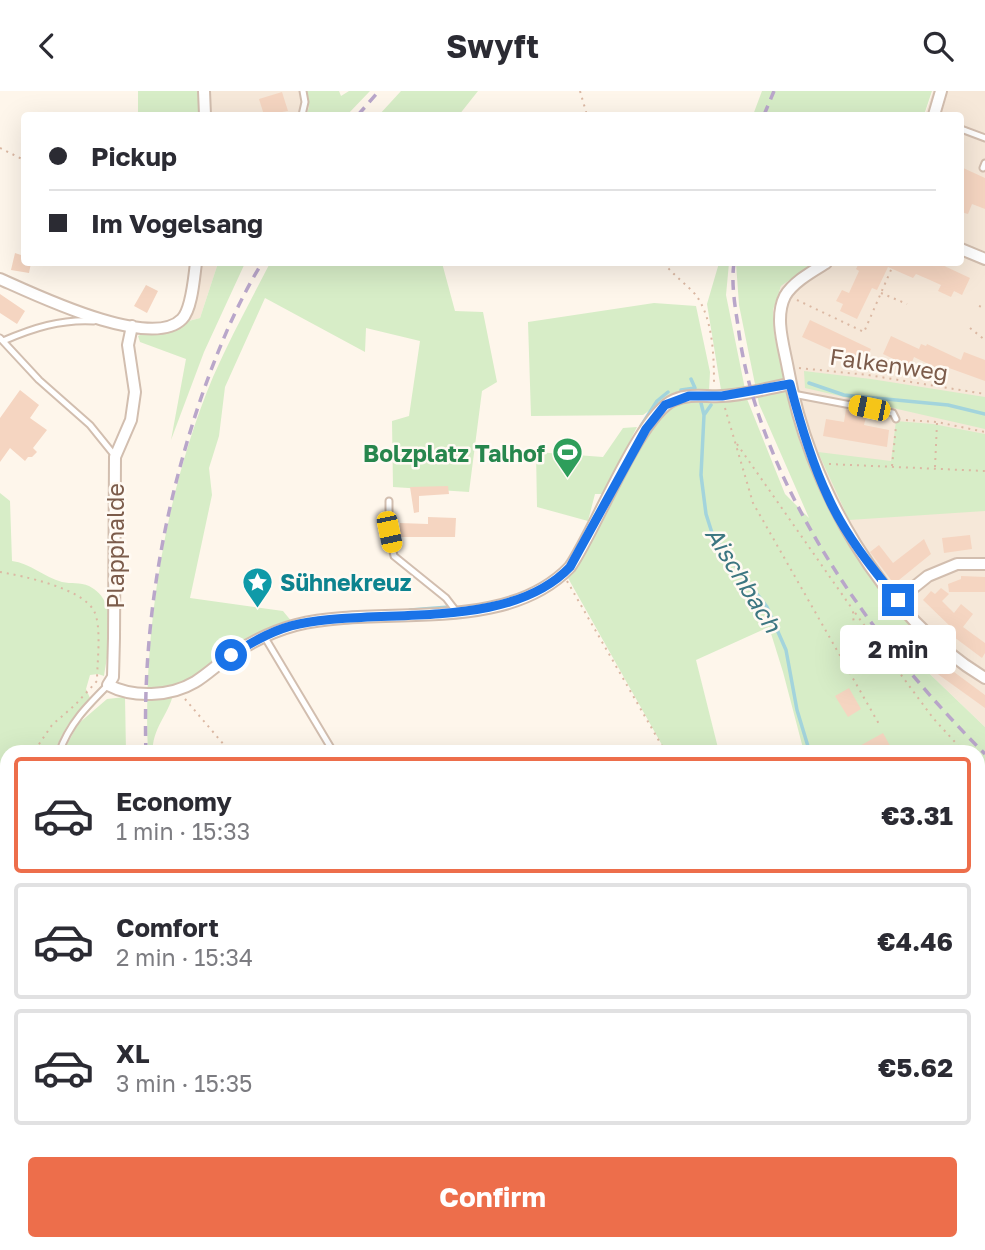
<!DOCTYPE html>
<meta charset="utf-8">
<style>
:root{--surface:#fff;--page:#f7f7f7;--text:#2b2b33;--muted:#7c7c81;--line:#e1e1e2;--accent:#ed6e4b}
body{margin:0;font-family:"Golos Text",sans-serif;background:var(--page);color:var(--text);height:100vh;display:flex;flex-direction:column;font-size:26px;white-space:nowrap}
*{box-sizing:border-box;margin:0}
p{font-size:23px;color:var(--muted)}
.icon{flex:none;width:38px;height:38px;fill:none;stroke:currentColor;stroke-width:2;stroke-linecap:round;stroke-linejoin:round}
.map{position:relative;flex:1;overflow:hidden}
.panel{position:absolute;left:0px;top:654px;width:985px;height:506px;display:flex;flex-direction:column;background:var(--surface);border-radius:21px 21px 0 0;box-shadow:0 7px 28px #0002}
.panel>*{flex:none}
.banner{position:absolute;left:21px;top:21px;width:943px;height:154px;border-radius:7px;box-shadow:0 7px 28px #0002;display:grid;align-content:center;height:154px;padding:0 28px;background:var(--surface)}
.end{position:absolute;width:32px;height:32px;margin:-16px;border:9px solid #1a73e8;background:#fff;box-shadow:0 0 0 4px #fff}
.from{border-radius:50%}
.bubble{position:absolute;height:49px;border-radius:7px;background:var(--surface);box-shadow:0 7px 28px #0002;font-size:23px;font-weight:700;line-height:49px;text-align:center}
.car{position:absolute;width:21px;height:42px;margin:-21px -10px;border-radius:9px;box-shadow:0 0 5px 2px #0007;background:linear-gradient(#f5c518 24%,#345 0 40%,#f5c518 0 76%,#345 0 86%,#f5c518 0)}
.banner b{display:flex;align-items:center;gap:24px;height:66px;font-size:26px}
.banner b+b{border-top:2px solid var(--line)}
.banner i{width:18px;height:18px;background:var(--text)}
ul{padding:12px 0 0;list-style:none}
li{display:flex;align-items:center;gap:21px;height:116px;margin:0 14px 10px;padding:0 14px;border:4px solid var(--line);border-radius:7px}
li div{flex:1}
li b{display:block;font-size:26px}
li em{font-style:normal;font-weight:700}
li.selected{border-color:var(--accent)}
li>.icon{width:63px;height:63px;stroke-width:1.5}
.cta{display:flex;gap:14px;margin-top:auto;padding:14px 28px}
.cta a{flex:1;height:80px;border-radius:7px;background:var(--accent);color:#fff;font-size:28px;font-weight:700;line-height:80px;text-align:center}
header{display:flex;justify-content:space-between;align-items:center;height:91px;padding:0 28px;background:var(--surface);font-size:32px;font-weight:700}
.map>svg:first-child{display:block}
.residential{fill:#f6e8d9}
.green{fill:#d7edc7}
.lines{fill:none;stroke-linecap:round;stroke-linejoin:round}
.stream{stroke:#a3d4dc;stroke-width:3.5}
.building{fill:#f5d5c1}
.service-casing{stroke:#d2beaf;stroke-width:9}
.minor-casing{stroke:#d2beaf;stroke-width:14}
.tertiary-casing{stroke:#d2beaf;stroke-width:18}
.path{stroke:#dbb8a3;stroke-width:2;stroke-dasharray:2 5;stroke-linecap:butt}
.service{stroke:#fff;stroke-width:5}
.minor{stroke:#fff;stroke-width:10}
.tertiary{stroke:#fff;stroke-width:14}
.rail{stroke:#b9a6ca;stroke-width:3.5;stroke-dasharray:10 7;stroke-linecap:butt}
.route{stroke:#1a73e8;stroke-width:9}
.labels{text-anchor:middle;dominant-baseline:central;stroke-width:5;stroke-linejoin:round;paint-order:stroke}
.street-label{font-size:23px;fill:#7c5c4b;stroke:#fffaf3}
.leisure-label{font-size:23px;font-weight:bold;fill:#27864d;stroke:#fffaf3;text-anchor:end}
.culture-label{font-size:23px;font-weight:bold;fill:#0d838f;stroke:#fffaf3;text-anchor:start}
.water-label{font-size:24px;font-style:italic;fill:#3c7681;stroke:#fffaf3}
</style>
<header><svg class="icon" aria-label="back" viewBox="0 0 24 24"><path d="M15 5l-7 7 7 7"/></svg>Swyft<svg class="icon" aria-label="search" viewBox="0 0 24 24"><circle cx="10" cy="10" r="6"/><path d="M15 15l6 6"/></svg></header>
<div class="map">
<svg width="985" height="1159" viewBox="0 0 985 1159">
<rect width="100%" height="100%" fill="#fef6eb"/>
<!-- residential -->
<path class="residential" d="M207,0H304L309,16L306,24H207Z
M933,0H985V636L911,565L865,477L833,426L801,355L774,242L773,219L781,195L814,172H961V24H925Z
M200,172H218L200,227L185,231Z"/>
<!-- green -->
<path class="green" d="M138,0H199L200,24H138Z
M304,0H339L341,5L349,0H370L347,24H306L309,16Z
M401,0H478L459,24H379Z
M762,0H932L924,24H753Z
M218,172H245L204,261L171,349L186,268L140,251L138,245L144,242L171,241L185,231L200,227Z
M270,172H442L455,220L483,221L497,291L482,300L469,401L393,396L392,330L409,325L420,250L366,237L365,261L265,207L225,296L219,345L209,377L212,404L190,507L283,520L292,531C282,534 270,537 260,542C230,557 205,582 174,595C174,619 151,636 153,661L148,662C142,541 166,398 213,286C230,247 251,209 270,172Z
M719,172H729L726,204L747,308L785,403L809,427L759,313L739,214L736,172H814L781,195L773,219L774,242L788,308L801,355L833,426L865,477L912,537L911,565L985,636V942L978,939V662L804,661L783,581L769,536L696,569L719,661H666L568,487L648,339C672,311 682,306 719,311L722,305L707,213Z
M654,212L696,215L710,281L709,300L675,301L643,324L531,325L528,231Z
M804,280L871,288L985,306V338L805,297Z
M896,330L933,333L985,343V420L849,429L818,361L891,370Z
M637,336L603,403H595L588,430L537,416L536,361L603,366L623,337Z
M0,402L10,410L12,470C30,472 44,486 62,491C71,493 80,491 89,495C121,511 108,557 104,585L98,583L90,584L86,598L90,607C74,624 62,639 55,661L7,662V701L0,707Z
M125,606L126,661H63L78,633L107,608Z
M0,974L7,975V1153H197L198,1159H0Z"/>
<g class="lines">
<!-- stream -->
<path class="stream" d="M809,292L844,304L948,314L985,323
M681,299L695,297L691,288
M701,312L704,324L701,384L706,423L713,445L767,516L786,559L797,619L810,662
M704,324L711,314
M641,335L657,310L668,301
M410,519L449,516
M978,919L985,920
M978,991L985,995"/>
</g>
<!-- building -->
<path class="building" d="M282,1L288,20L264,24L259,8Z
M961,76L985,87V118L972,113L968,123L961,121Z
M15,162L24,165V172H31L29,182L11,179Z
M859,172H938L970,187L962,204L954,200L951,206L938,200L941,194L930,189L916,183L913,187L888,176L877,199L872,197L857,228L840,220L843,213L836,210L842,199L849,202L859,180L856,178Z
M146,194L158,200L147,222L134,215Z
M0,203L25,220L17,233L0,222Z
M810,229L871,258L864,274L802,246Z
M891,245L919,258L921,253L926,255L927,253L961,269L964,261L985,269V290L949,277L947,282L914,266L910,276L883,263Z
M20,299L39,314L30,327L47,339L33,357L37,361L32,366H28L25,370L10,357L0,371V327Z
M846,318L867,322L864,334L889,339L887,356L823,345L826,328L844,331Z
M448,395L449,403L419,405V421L414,422L410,396Z
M428,426L456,427L455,446H400V432L428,433Z
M970,444L972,458L944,462L942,447Z
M924,448L931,463L894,493L870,461L879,454L893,472Z
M961,485L985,486V501H949L948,493L961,488Z
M941,497L949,503L942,510L954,522L961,513L973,523L963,536L985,552V562L982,567L950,543L954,539L923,509L931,500L935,503Z
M927,561L985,604V617L928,576L922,569Z
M849,597L861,618L848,626L835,605Z
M883,642L894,662H847Z"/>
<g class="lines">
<defs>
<path id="service" d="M302,24L305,11L303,0
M961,38L985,47
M983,77L985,72
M0,247L39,289L90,334L115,365
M3,250C33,237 61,228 94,230
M793,303L893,322L896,328
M389,410V441L394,465L446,507L456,520
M264,545L334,662
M59,662C69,633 87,615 108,594"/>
<path id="minor" d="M204,0L205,24
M934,24L941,0
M961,158L985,168
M826,172C813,180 793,191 785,205C774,227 784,255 788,278C808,394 882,525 985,587
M0,188C34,203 151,260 182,228C192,218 194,186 196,172
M132,235L128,254L135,301L131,329L115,366L114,547L113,586L108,594C133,607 170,606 195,591C208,583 220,571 233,563C253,550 273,540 296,534C381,513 504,545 570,476C596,439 639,324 674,309C690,302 706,306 722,305C745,304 768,297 790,293
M898,509L928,485L957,473H985"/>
<path id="tertiary" d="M0,963L7,964
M355,1153L367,1159"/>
</defs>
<!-- service casing -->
<use href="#service" class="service-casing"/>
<!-- minor casing -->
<use href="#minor" class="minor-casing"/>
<!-- tertiary casing -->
<use href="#tertiary" class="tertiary-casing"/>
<!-- path -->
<path class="path" d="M580,0L587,24
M0,57L24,69
M664,172C673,184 685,192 695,203C713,226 714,265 714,293
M881,202L907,213
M797,209L864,241L894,172
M979,215L985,217
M970,237L985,249
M799,277L868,284L985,303
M725,317L753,412L879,633
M906,329L937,331L985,341
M737,353L853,519
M829,373L985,380
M892,375L896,335
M935,376L937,332
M0,481C23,485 82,497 94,520C102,535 97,572 97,590L75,614L52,634L33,662
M567,490L666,662
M849,578L854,542L853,519L933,627L965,662
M185,608L231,662
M978,675L985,682
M0,692L7,687
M978,813L985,809
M978,998L985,1001
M0,1022L7,1025
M144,1153L149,1159
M689,1153L696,1159
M912,1153L916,1159
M418,1159L421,1153"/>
<!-- service -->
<use href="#service" class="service"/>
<!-- minor -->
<use href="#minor" class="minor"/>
<!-- tertiary -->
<use href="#tertiary" class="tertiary"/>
<!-- rail -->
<path class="rail" d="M358,24L379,0
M764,24L774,0
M734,172C731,192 735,215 738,235C758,394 874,552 985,663
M146,662C142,540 162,422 201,307C217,261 236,214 262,172
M218,1153L219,1159"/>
</g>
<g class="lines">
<!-- route -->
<path class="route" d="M231,564C253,551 274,538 299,533C382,516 508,541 570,476L646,338L665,314L689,305H722L790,293C800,332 811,370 828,406C845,444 872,477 898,509"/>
</g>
<!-- icons -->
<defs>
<symbol id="stadium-pin" viewBox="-11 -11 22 30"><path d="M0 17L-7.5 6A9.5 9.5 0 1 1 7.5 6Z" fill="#2e9e5b" stroke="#fffaf3"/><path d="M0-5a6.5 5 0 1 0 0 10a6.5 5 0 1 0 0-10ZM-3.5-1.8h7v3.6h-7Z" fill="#fff"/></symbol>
<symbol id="sight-pin" viewBox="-11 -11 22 30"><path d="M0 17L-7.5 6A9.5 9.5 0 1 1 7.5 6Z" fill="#0f9aa8" stroke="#fffaf3"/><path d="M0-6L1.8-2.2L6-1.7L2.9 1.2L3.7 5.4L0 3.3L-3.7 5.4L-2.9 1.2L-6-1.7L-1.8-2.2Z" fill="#fff"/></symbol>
</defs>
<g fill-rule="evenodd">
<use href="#stadium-pin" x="550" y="344" width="35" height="47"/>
<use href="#sight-pin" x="240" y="474" width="35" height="47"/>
</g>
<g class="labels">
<!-- street labels -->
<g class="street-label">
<text transform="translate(889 273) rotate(8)">Falkenweg</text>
<text transform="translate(115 455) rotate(-90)">Plapphalde</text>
</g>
<!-- leisure labels -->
<g class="leisure-label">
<text x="545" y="362">Bolzplatz Talhof</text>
</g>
<!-- culture labels -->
<g class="culture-label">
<text x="280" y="491">Sühnekreuz</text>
</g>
<!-- water labels -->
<g class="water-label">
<text transform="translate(744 488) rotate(58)">Aischbach</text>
</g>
</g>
</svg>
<i class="end from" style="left:231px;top:564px"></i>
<i class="end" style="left:898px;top:509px"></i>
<div class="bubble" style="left:840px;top:534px;width:116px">2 min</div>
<i class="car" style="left:869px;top:317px;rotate:282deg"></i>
<i class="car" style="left:389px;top:441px;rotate:168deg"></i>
<div class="banner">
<b><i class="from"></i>Pickup</b>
<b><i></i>Im Vogelsang</b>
</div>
<section class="panel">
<ul>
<li class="selected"><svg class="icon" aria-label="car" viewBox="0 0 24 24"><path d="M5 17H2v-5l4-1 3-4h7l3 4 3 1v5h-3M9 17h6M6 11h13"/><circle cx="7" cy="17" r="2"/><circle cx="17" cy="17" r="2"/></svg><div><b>Economy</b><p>1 min · 15:33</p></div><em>€3.31</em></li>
<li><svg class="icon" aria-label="car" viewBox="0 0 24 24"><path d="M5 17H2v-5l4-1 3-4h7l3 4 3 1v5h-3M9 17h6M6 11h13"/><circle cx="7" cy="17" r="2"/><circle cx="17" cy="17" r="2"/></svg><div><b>Comfort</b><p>2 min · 15:34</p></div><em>€4.46</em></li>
<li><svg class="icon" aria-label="car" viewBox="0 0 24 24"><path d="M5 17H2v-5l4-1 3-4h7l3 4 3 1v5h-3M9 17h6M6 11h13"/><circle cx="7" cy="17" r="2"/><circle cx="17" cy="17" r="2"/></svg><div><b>XL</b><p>3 min · 15:35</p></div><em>€5.62</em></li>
</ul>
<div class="cta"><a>Confirm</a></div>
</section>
</div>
